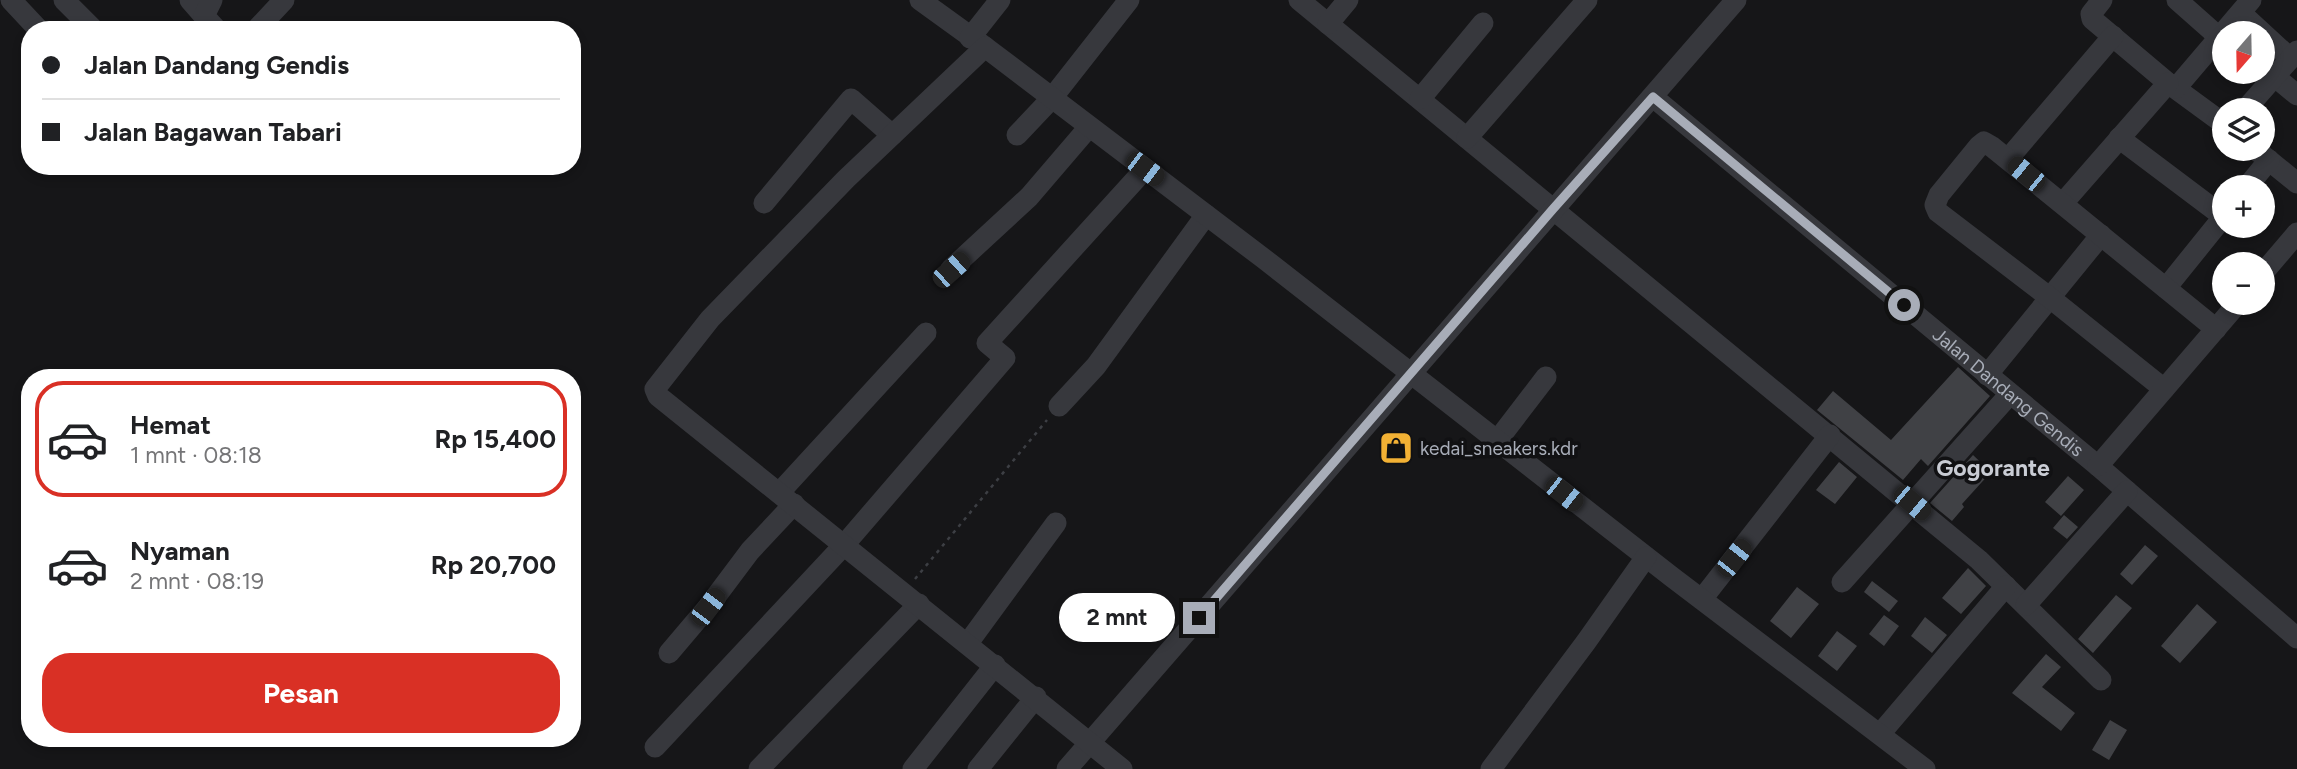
<!DOCTYPE html>
<html lang="id">
<meta charset="utf-8">
<style>
:root{--surface:#fff;--page:#f2f2f2;--text:#202124;--muted:#757577;--line:#e0e0e0;--accent:#d93025}
body{margin:0;font-family:Figtree,sans-serif;background:var(--page);color:var(--text);height:100vh;display:flex;flex-direction:column;font-size:26px;white-space:nowrap}
*{box-sizing:border-box;margin:0}
p{font-size:23px;color:var(--muted)}
.icon{flex:none;width:38px;height:38px;fill:none;stroke:currentColor;stroke-width:2;stroke-linecap:round;stroke-linejoin:round}
.map{position:relative;flex:1;overflow:hidden}
.details{position:absolute;left:21px;top:369px;width:560px;height:378px;display:flex;flex-direction:column;background:var(--surface);border-radius:28px;box-shadow:0 4px 10px #0003}
.details>*{flex:none}
.top-card{position:absolute;left:21px;top:21px;width:560px;height:154px;border-radius:28px;box-shadow:0 4px 10px #0003;display:grid;align-content:center;height:154px;padding:0 21px;background:var(--surface)}
.needle{width:46px;rotate:200deg}
.tools{position:absolute;left:2212px;top:21px;display:grid;gap:14px}
.tools a{display:grid;place-items:center;width:63px;height:63px;border-radius:50%;background:var(--surface);box-shadow:0 4px 10px #0003;font-size:35px}
.end{position:absolute;width:32px;height:32px;margin:-16px;border:9px solid #a8adb8;background:#111;box-shadow:0 0 0 4px #111}
.from{border-radius:50%}
.bubble{position:absolute;height:49px;border-radius:24px;background:var(--surface);box-shadow:0 4px 10px #0003;font-size:23px;font-weight:700;line-height:49px;text-align:center}
.car{position:absolute;width:21px;height:42px;margin:-21px -10px;border-radius:9px;box-shadow:0 0 5px 2px #0007;background:linear-gradient(#222 24%,#8ab4d8 0 40%,#222 0 76%,#8ab4d8 0 86%,#222 0)}
.top-card b{display:flex;align-items:center;gap:24px;height:66px;font-size:26px}
.top-card b+b{border-top:2px solid var(--line)}
.top-card i{width:18px;height:18px;background:var(--text)}
ul{padding:12px 0 0;list-style:none}
li{display:flex;align-items:center;gap:21px;height:116px;margin:0 14px 10px;padding:0 7px;border:4px solid transparent;border-radius:28px}
li div{flex:1}
li b{display:block;font-size:26px}
li em{font-style:normal;font-weight:700}
li.on{border-color:var(--accent)}
li>.icon{width:63px;height:63px;stroke-width:1.5}
.cta{display:flex;gap:14px;margin-top:auto;padding:14px 21px}
.cta a{flex:1;height:80px;border-radius:28px;background:var(--accent);color:#fff;font-size:28px;font-weight:700;line-height:80px;text-align:center}
.map>svg:first-child{display:block}
.building{fill:#404145}
.lines{fill:none;stroke-linecap:round;stroke-linejoin:round}
.path{stroke:#3d3f44;stroke-width:2.5;stroke-dasharray:3.5 5;stroke-linecap:butt}
.minor{stroke:#37383d;stroke-width:21}
.route{stroke:#a8adb8;stroke-width:9}
.labels{text-anchor:middle;dominant-baseline:central;stroke-width:7;stroke-linejoin:round;paint-order:stroke}
.street-label{font-size:19px;fill:#a8adb8;stroke:#111113}
.poi-label{font-size:19px;fill:#a8adb8;stroke:#111113;text-anchor:start}
.quarter-label{font-size:23px;font-weight:bold;fill:#c9ccd4;stroke:#111113}
</style>
<div class="map">
<svg width="2297" height="769" viewBox="0 0 2297 769">
<rect width="100%" height="100%" fill="#161618"/>
<!-- building -->
<path class="building" d="M1958,367L1990,396L1928,466L1921,459L1903,480L1817,410L1833,391L1891,440Z
M1973,455L1991,472L1962,504L1964,507L1952,521L1930,503Z
M1839,462L1857,477L1835,504L1816,490Z
M2068,476L2084,490L2061,516L2045,502Z
M2064,515L2078,527L2067,539L2053,528Z
M2145,545L2158,556L2132,585L2120,574Z
M1968,568L1986,586L1961,614L1942,598Z
M1872,581L1898,601L1889,612L1864,592Z
M1797,587L1819,604L1791,638L1770,621Z
M2116,595L2132,608L2093,653L2078,639Z
M2197,604L2217,622L2180,663L2161,646Z
M1884,615L1899,626L1884,646L1869,634Z
M1925,617L1947,635L1932,653L1911,636Z
M1837,631L1857,646L1837,671L1818,656Z
M2046,654L2061,667L2042,687L2075,713L2061,731L2012,693Z
M2110,720L2127,730L2109,760L2092,750Z"/>
<g class="lines">
<!-- path -->
<path class="path" d="M915,579L1047,420"/>
<!-- minor -->
<g class="minor">
<path d="M11,0L39,30"/>
<path d="M64,0L94,30"/>
<path d="M190,0L204,16"/>
<path d="M212,0L204,16L217,30"/>
<path d="M920,0L985,47"/>
<path d="M1299,0L1979,560L2101,680"/>
<path d="M2102,0L2091,14L2092,19L2168,83L2224,124"/>
<path d="M2177,0L2220,38"/>
<path d="M2241,13L2290,58"/>
<path d="M1328,24L1348,0"/>
<path d="M256,30L284,0"/>
<path d="M970,38L1000,0"/>
<path d="M2274,76L2297,95"/>
<path d="M2176,88L2251,0"/>
<path id="s1" d="M1653,97L2098,466L2297,638"/>
<path d="M1420,99L1483,23"/>
<path d="M2245,110L2297,51"/>
<path d="M1017,135L1052,98L1129,0"/>
<path d="M1467,138L1587,0"/>
<path d="M2119,138L2224,217"/>
<path d="M2255,149L2297,183"/>
<path d="M2008,159L2113,36"/>
<path d="M2247,187L2269,160"/>
<path d="M764,203L851,99L892,135"/>
<path d="M2063,203L2168,83"/>
<path d="M951,269L1029,197L1089,127"/>
<path d="M2263,273L2297,233"/>
<path d="M2166,288L2224,216"/>
<path d="M1987,375L2101,235"/>
<path d="M2164,389L2049,297L1938,212L1935,205L1939,195L1979,146L1984,142L1991,146L2216,329"/>
<path d="M1059,406L1096,366L1206,215"/>
<path d="M1497,441L1546,377"/>
<path d="M2098,466L2238,303"/>
<path d="M780,492L926,333"/>
<path d="M1842,582L2010,394"/>
<path d="M1702,599L1830,435"/>
<path d="M2026,605L2127,491"/>
<path d="M968,643L1056,523"/>
<path d="M669,653L708,607L750,551L794,504"/>
<path d="M1880,734L2006,586"/>
<path d="M655,747L844,545L1005,358L987,343L1145,169"/>
<path d="M759,769L919,604"/>
<path d="M913,769L995,665"/>
<path d="M978,769L1036,697"/>
<path d="M1067,769L1736,0"/>
<path d="M1122,769L658,396L655,389L710,319L846,179L985,47L1263,258L1672,577L1925,769"/>
<path d="M1491,769L1586,642L1646,557"/>
</g>
</g>
<g class="lines">
<!-- route -->
<path class="route" d="M1199,618L1553,209L1653,97L1904,305"/>
</g>
<!-- icons -->
<defs>
<symbol id="shop-square" viewBox="-11 -11 22 22"><rect x="-9" y="-9" width="18" height="18" rx="4" fill="#f2b134" stroke="#111113"/><path d="M-5-2.5h2.3a2.7 3.5 0 0 1 5.4 0H5L5.5 6h-11ZM-1.5-2.5h3a1.5 2.3 0 0 0-3 0Z" fill="#111"/></symbol>
</defs>
<g fill-rule="evenodd">
<use href="#shop-square" x="1377" y="429" width="38" height="38"/>
</g>
<g class="labels">
<!-- street labels -->
<g class="street-label">
<text stroke="none"><textPath href="#s1" startOffset="462">Jalan Dandang Gendis</textPath></text>
</g>
<!-- poi labels -->
<g class="poi-label">
<text x="1420" y="448">kedai_sneakers.kdr</text>
</g>
<!-- quarter labels -->
<g class="quarter-label">
<text x="1993" y="468">Gogorante</text>
</g>
</g>
</svg>
<div class="tools">
<a><svg class="needle" viewBox="-14 -14 28 28"><path d="M0-13l5 13h-10z" fill="#e53935"/><path d="M0 13l5-13h-10z" fill="#757577"/></svg></a>
<a><svg class="icon" aria-label="layers" viewBox="0 0 24 24"><path d="M12 4l9 5-9 5-9-5zM3 14l9 5 9-5"/></svg></a>
<a>+</a>
<a>−</a>
</div>
<i class="end from" style="left:1904px;top:305px"></i>
<i class="end" style="left:1199px;top:618px"></i>
<div class="bubble" style="left:1059px;top:593px;width:116px">2 mnt</div>
<i class="car" style="left:1145px;top:169px;rotate:127deg"></i>
<i class="car" style="left:2026px;top:174px;rotate:309deg"></i>
<i class="car" style="left:951px;top:270px;rotate:48deg"></i>
<i class="car" style="left:1564px;top:494px;rotate:128deg"></i>
<i class="car" style="left:1912px;top:503px;rotate:130deg"></i>
<i class="car" style="left:1734px;top:558px;rotate:38deg"></i>
<i class="car" style="left:708px;top:607px;rotate:37deg"></i>
<div class="top-card">
<b><i class="from"></i>Jalan Dandang Gendis</b>
<b><i></i>Jalan Bagawan Tabari</b>
</div>
<section class="details">
<ul>
<li class="on"><svg class="icon" aria-label="car" viewBox="0 0 24 24"><path d="M5 17H2v-5l4-1 3-4h7l3 4 3 1v5h-3M9 17h6M6 11h13"/><circle cx="7" cy="17" r="2"/><circle cx="17" cy="17" r="2"/></svg><div><b>Hemat</b><p>1 mnt · 08:18</p></div><em>Rp 15,400</em></li>
<li><svg class="icon" aria-label="car" viewBox="0 0 24 24"><path d="M5 17H2v-5l4-1 3-4h7l3 4 3 1v5h-3M9 17h6M6 11h13"/><circle cx="7" cy="17" r="2"/><circle cx="17" cy="17" r="2"/></svg><div><b>Nyaman</b><p>2 mnt · 08:19</p></div><em>Rp 20,700</em></li>
</ul>
<div class="cta"><a>Pesan</a></div>
</section>
</div>
